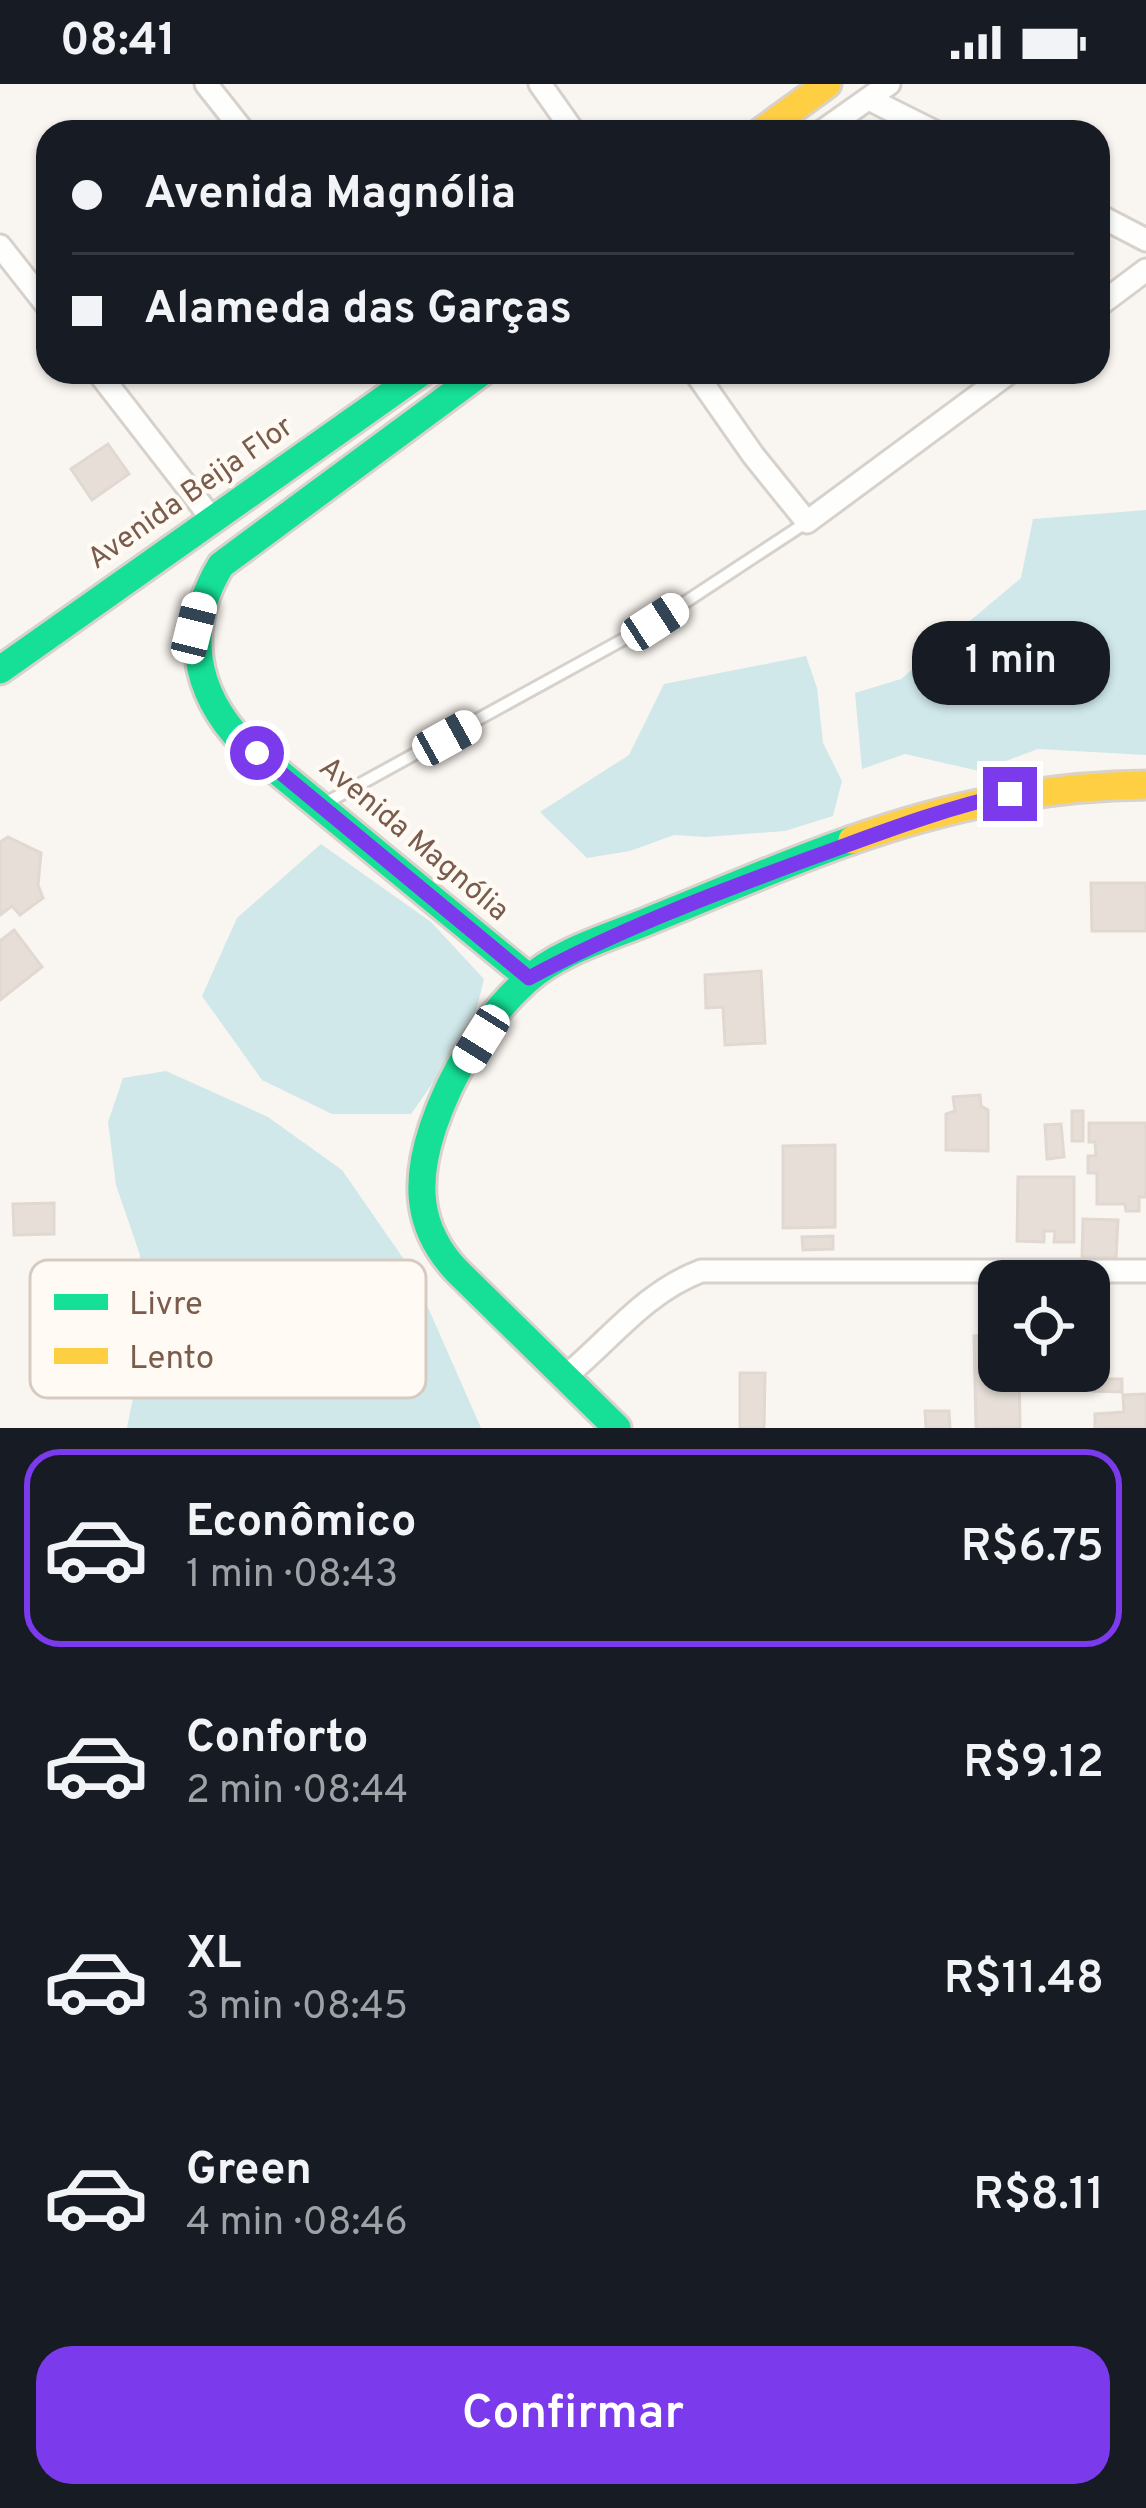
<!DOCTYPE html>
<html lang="pt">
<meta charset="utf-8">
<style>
:root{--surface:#171b24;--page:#20242c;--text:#f1f3f6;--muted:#9ea1a6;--line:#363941;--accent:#7c3aed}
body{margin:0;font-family:Overpass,sans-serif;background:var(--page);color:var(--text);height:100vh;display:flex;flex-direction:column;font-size:45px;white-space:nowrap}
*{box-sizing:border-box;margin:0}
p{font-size:39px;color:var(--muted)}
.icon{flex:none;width:66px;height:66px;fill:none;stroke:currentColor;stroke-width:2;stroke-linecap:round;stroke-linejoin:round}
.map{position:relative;height:1344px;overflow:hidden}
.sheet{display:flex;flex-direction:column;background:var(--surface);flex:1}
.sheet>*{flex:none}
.banner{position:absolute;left:36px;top:36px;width:1074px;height:264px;border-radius:36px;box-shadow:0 3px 9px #0004;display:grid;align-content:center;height:264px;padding:0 36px;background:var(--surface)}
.tools{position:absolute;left:978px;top:1176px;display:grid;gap:24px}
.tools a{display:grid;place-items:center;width:132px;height:132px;border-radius:24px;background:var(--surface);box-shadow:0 3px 9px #0004;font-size:60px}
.end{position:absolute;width:54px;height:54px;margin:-27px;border:15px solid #7c3aed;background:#fff;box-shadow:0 0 0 6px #fff}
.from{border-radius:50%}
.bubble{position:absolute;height:84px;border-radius:36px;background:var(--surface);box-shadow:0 3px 9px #0004;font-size:39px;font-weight:600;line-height:84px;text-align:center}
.car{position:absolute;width:36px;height:72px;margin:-36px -18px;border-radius:15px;box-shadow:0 0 9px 3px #0007;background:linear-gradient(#fff 24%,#345 0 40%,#fff 0 76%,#345 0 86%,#fff 0)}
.banner b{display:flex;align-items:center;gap:42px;height:114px;font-size:45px}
.banner b+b{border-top:3px solid var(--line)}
.banner i{width:30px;height:30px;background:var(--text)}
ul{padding:21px 0 0;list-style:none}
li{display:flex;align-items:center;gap:36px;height:198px;margin:0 24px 18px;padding:0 12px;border:6px solid transparent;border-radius:36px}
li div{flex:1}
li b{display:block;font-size:45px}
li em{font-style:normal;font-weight:600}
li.on{border-color:var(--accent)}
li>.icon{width:108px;height:108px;stroke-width:1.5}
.primary-button{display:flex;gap:24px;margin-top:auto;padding:24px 36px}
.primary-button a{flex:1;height:138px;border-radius:36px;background:var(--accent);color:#fff;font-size:48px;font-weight:600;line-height:138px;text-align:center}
.status{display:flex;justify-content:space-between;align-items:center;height:84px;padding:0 60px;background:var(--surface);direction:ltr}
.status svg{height:33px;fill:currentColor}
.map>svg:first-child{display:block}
.water{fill:#d0e8ea}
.building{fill:#e6ded7;stroke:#e2d8d2;stroke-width:3}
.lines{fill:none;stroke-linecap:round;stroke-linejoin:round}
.lane-casing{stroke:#d7d1cb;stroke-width:16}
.street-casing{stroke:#d7d1cb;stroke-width:27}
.fast-casing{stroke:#d9d2cb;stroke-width:33}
.slow-casing{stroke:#d9d2cb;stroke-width:33}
.lane{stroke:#fefefd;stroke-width:10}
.street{stroke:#fefefd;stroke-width:21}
.fast{stroke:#16e098;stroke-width:27}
.slow{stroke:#ffcf43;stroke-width:27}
.route{stroke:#7c3aed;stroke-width:15}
.labels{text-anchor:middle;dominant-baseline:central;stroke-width:9;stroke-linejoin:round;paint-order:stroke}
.street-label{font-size:30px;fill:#7a5c4d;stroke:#fffaf3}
.key{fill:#fffaf3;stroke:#d7cbc1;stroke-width:3}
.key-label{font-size:33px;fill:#7a5c4d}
</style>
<div class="status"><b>08:41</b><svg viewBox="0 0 49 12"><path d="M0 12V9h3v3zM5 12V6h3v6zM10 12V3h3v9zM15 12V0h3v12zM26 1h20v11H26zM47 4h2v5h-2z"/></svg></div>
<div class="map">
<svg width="1146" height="1344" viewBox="0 0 1146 1344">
<rect width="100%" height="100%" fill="#f9f5f0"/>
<!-- water -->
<path class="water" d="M1146,426V671L1038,665L979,687L905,670L862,685L855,609L901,595L1021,494L1033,435Z
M806,572L817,604L823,659L842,697L833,732L785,747L706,753L674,751L630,767L587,774L540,728L629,671L664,600Z
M321,760L431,838L484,895L472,943L411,1030H332L262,996L202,912L237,834Z
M166,987L268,1033L342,1086L412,1187L481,1344H127L134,1309L140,1171L116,1101L108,1038L123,994Z"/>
<!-- building -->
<path class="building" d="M108,360L129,390L92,416L71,385Z
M8,753L41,769L38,801L43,814L20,831L12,822L0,831V758Z
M1091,799H1146V847H1092Z
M14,846L42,883L0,916V857Z
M761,887L765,959L725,961L723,923L706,924L705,891Z
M980,1011L981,1022L988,1026V1067L946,1066V1030L955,1027L953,1013Z
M1072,1027H1083V1057H1072Z
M1089,1039H1146V1113H1139V1127H1126L1125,1120H1097V1089H1088V1072H1096L1095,1058H1089Z
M1061,1040L1064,1073L1047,1075L1045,1041Z
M835,1061V1143L783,1144V1062Z
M1018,1093H1074V1158H1054L1055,1147H1044V1158L1017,1157Z
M54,1119V1150L14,1151L13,1120Z
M1083,1135L1118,1136L1116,1174L1082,1173Z
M833,1152V1165L803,1166L802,1153Z
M999,1251V1287H1019L1020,1343L976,1344L974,1252Z
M740,1289H765L764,1344H740Z
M1093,1295H1122V1308L1093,1307Z
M1146,1310V1344H1095V1330L1124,1328L1123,1311Z
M925,1327H949L950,1344H926Z"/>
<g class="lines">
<defs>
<path id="lane" d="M322,721L655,538L807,438"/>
<path id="street" d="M206,0L244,48
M540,0L574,48
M869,15L935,48
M821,48L889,0
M1098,131L1146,156
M0,162L48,223
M1098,222L1146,186
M98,288L212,435
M695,288L753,371L807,438L1010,288
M566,1292C612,1254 644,1209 701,1187H1146"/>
<path id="fast" d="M482,288L221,481C183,543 193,607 243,659L529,894
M0,586L422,288
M617,1344L456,1186C416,1143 415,1097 433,1043C451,990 484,935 526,897C559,867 607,854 648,837C716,810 783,780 852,756"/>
<path id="slow" d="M761,48L827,0
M852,756C949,722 1043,702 1146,701"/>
</defs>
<!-- lane casing -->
<use href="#lane" class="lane-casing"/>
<!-- street casing -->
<use href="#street" class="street-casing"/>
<!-- fast casing -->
<use href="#fast" class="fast-casing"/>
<!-- slow casing -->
<use href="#slow" class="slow-casing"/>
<!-- lane -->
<use href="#lane" class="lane"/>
<!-- street -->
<use href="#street" class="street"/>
<!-- fast -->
<use href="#fast" class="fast"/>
<!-- slow -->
<use href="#slow" class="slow"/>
</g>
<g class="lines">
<!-- route -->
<path class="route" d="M257,669L529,894C618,846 713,810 808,775C875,751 940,725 1010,710"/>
</g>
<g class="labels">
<!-- street labels -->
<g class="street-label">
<text transform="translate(191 410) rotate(-35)">Avenida Beija Flor</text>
<text transform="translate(413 756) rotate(40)">Avenida Magnólia</text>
</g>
</g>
<!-- legend -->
<rect x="30" y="1176" width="396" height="138" rx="18" class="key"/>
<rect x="54" y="1210" width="54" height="16" fill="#16e098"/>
<rect x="54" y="1264" width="54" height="16" fill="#ffcf43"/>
<g class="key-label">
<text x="129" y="1230">Livre</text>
<text x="129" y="1284">Lento</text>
</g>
</svg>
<div class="tools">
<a><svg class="icon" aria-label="locate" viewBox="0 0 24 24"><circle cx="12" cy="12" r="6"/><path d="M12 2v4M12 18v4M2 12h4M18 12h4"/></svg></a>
</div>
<i class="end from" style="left:257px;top:669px"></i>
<i class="end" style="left:1010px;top:710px"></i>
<div class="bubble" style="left:912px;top:537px;width:198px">1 min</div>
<i class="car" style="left:655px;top:538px;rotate:57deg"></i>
<i class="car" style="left:194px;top:544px;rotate:14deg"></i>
<i class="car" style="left:447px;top:654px;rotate:61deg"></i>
<i class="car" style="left:481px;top:955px;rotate:212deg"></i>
<div class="banner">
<b><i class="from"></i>Avenida Magnólia</b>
<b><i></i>Alameda das Garças</b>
</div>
</div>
<section class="sheet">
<ul>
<li class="on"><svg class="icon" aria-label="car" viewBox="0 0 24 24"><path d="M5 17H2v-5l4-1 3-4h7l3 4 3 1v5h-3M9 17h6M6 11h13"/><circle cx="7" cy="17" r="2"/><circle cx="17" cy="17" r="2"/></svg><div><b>Econômico</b><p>1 min · 08:43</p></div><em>R$6.75</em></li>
<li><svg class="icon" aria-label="car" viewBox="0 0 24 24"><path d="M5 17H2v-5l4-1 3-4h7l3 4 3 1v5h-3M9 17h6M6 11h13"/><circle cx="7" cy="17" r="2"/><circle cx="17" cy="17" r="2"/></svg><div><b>Conforto</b><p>2 min · 08:44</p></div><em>R$9.12</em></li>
<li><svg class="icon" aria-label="car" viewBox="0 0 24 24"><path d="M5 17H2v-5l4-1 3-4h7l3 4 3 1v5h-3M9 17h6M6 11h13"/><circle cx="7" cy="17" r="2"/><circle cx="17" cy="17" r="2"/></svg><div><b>XL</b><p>3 min · 08:45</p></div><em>R$11.48</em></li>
<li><svg class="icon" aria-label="car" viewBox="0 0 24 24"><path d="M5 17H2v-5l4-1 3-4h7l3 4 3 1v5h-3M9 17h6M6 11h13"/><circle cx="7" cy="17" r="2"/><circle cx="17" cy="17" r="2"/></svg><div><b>Green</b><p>4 min · 08:46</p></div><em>R$8.11</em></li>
</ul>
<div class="primary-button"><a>Confirmar</a></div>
</section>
